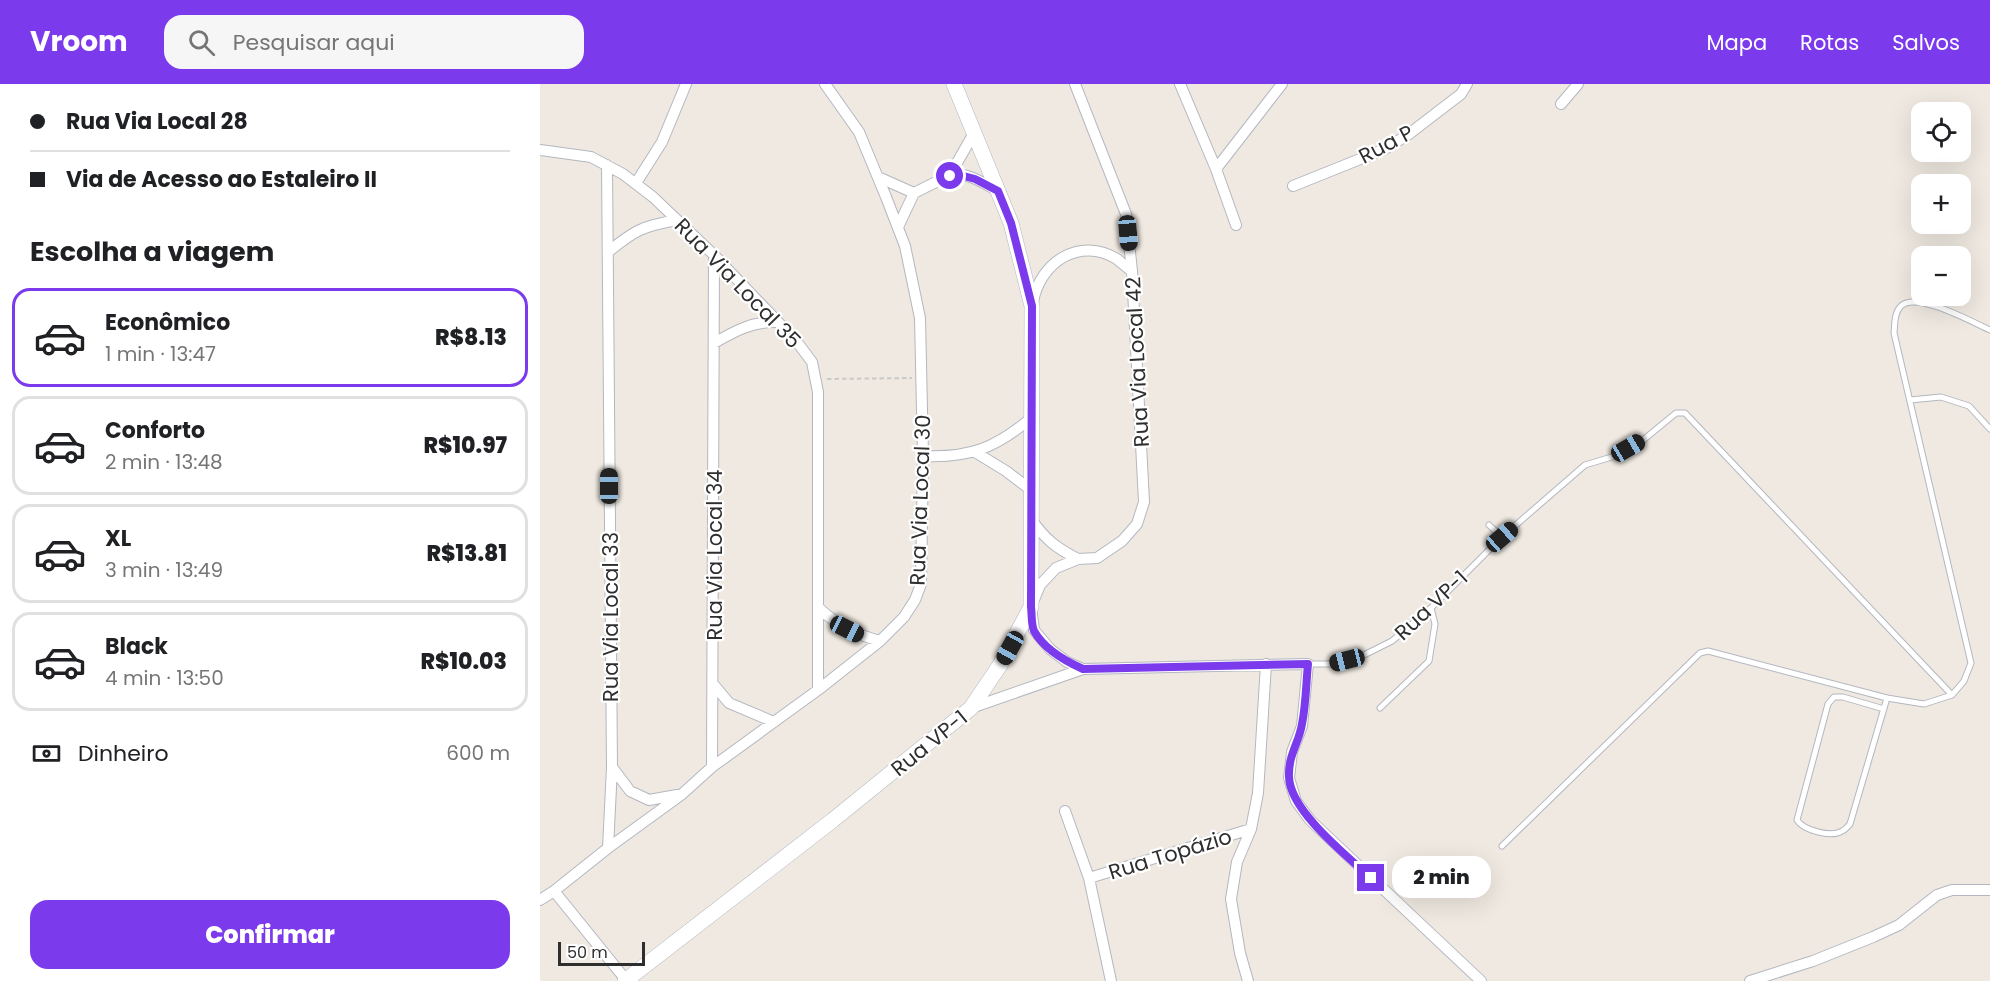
<!DOCTYPE html>
<html lang="pt">
<meta charset="utf-8">
<style>
:root{--surface:#fff;--page:#f6f6f6;--text:#202124;--muted:#757577;--line:#e0e0e0;--accent:#7c3aed}
body{margin:0;font-family:Poppins,sans-serif;background:var(--page);color:var(--text);height:100vh;display:flex;flex-direction:column;font-size:22px;white-space:nowrap}
*{box-sizing:border-box;margin:0}
p{font-size:20px;color:var(--muted)}
.icon{flex:none;width:33px;height:33px;fill:none;stroke:currentColor;stroke-width:2;stroke-linecap:round;stroke-linejoin:round}
.map{position:relative;flex:1;overflow:hidden}
.sheet{display:flex;flex-direction:column;background:var(--surface);width:540px}
.sheet>*{flex:none}
.top-card{display:grid;align-content:center;height:132px;padding:0 30px;background:var(--surface)}
.controls{position:absolute;left:1371px;top:18px;display:grid;gap:12px}
.controls a{display:grid;place-items:center;width:60px;height:60px;border-radius:12px;background:var(--surface);box-shadow:0 6px 24px #0002;font-size:30px}
.scale{position:absolute;left:18px;bottom:15px;width:87px;box-sizing:border-box;padding-left:6px;border:3px solid #2e2e2e;border-top:0;font-size:16px;line-height:21px;white-space:nowrap;color:#2e2e2e;-webkit-text-stroke:4px #fff;paint-order:stroke}
.end{position:absolute;width:27px;height:27px;margin:-14px;border:8px solid #7c3aed;background:#fff;box-shadow:0 0 0 3px #fff}
.from{border-radius:50%}
.bubble{position:absolute;height:42px;border-radius:18px;background:var(--surface);box-shadow:0 6px 24px #0002;font-size:20px;font-weight:800;line-height:42px;text-align:center}
.car{position:absolute;width:18px;height:36px;margin:-18px -9px;border-radius:8px;box-shadow:0 0 4px 2px #0007;background:linear-gradient(#222 24%,#8ab4d8 0 40%,#222 0 76%,#8ab4d8 0 86%,#222 0)}
.top-card b{display:flex;align-items:center;gap:21px;height:57px;font-size:22px}
.top-card b+b{border-top:2px solid var(--line)}
.top-card i{width:15px;height:15px;background:var(--text)}
ul{padding:0;list-style:none}
li{display:flex;align-items:center;gap:18px;height:99px;margin:0 12px 9px;padding:0 18px;border:3px solid var(--line);border-radius:18px}
li div{flex:1}
li b{display:block;font-size:22px}
li em{font-style:normal;font-weight:800}
li.selected{border-color:var(--accent)}
li>.icon{width:54px;height:54px;stroke-width:1.5}
h2{padding:0 30px;font-size:27px;line-height:72px}
.pay{display:flex;align-items:center;gap:15px;height:66px;padding:0 30px;font-size:22px}
.pay p{margin-inline-start:auto}
.button{display:flex;gap:12px;margin-top:auto;padding:12px 30px}
.button a{flex:1;height:69px;border-radius:18px;background:var(--accent);color:#fff;font-size:24px;font-weight:800;line-height:69px;text-align:center}
header{display:flex;align-items:center;gap:36px;box-sizing:border-box;height:84px;padding:0 30px;background:var(--accent);color:#fff}
header strong{font-size:28px}
nav{display:flex;gap:33px;margin-inline-start:auto;font-size:21px}
.search{width:420px;height:54px;background:var(--page);display:flex;align-items:center;gap:15px;box-sizing:border-box;padding:0 21px;border-radius:18px;color:var(--muted);font-size:22px}
main{display:flex;flex:1;min-height:0}
.map>svg:first-child{display:block}
.lines{fill:none;stroke-linecap:round;stroke-linejoin:round}
.lane-casing{stroke:#b4b7c1;stroke-width:7}
.street-casing{stroke:#b4b7c1;stroke-width:12}
.secondary-casing{stroke:#b4b7c1;stroke-width:16}
.path{stroke:#c9c9c9;stroke-width:2;stroke-dasharray:4.5 3;stroke-linecap:butt}
.lane{stroke:#fff;stroke-width:5}
.street{stroke:#fff;stroke-width:10}
.secondary{stroke:#fff;stroke-width:15}
.route{stroke:#7c3aed;stroke-width:8}
.labels{text-anchor:middle;dominant-baseline:central;stroke-width:4.5;stroke-linejoin:round;paint-order:stroke}
.street-label{font-size:21px;fill:#2e2e2e;stroke:#fff}
</style>
<header>
<strong>Vroom</strong>
<div class="search"><svg class="icon" aria-label="search" viewBox="0 0 24 24"><circle cx="10" cy="10" r="6"/><path d="M15 15l6 6"/></svg>Pesquisar aqui</div>
<nav><a>Mapa</a><a>Rotas</a><a>Salvos</a></nav>
</header>
<main>
<section class="sheet">
<div class="top-card">
<b><i class="from"></i>Rua Via Local 28</b>
<b><i></i>Via de Acesso ao Estaleiro II</b>
</div>
<h2>Escolha a viagem</h2>
<ul>
<li class="selected"><svg class="icon" aria-label="car" viewBox="0 0 24 24"><path d="M5 17H2v-5l4-1 3-4h7l3 4 3 1v5h-3M9 17h6M6 11h13"/><circle cx="7" cy="17" r="2"/><circle cx="17" cy="17" r="2"/></svg><div><b>Econômico</b><p>1 min · 13:47</p></div><em>R$8.13</em></li>
<li><svg class="icon" aria-label="car" viewBox="0 0 24 24"><path d="M5 17H2v-5l4-1 3-4h7l3 4 3 1v5h-3M9 17h6M6 11h13"/><circle cx="7" cy="17" r="2"/><circle cx="17" cy="17" r="2"/></svg><div><b>Conforto</b><p>2 min · 13:48</p></div><em>R$10.97</em></li>
<li><svg class="icon" aria-label="car" viewBox="0 0 24 24"><path d="M5 17H2v-5l4-1 3-4h7l3 4 3 1v5h-3M9 17h6M6 11h13"/><circle cx="7" cy="17" r="2"/><circle cx="17" cy="17" r="2"/></svg><div><b>XL</b><p>3 min · 13:49</p></div><em>R$13.81</em></li>
<li><svg class="icon" aria-label="car" viewBox="0 0 24 24"><path d="M5 17H2v-5l4-1 3-4h7l3 4 3 1v5h-3M9 17h6M6 11h13"/><circle cx="7" cy="17" r="2"/><circle cx="17" cy="17" r="2"/></svg><div><b>Black</b><p>4 min · 13:50</p></div><em>R$10.03</em></li>
</ul>
<div class="pay"><svg class="icon" aria-label="cash" viewBox="0 0 24 24"><path d="M3 7h18v10H3z"/><circle cx="12" cy="12" r="2"/></svg>Dinheiro<p>600 m</p></div>
<div class="button"><a>Confirmar</a></div>
</section>
<div class="map">
<svg width="1450" height="897" viewBox="0 0 1450 897">
<rect width="100%" height="100%" fill="#efe9e1"/>
<g class="lines">
<defs>
<path id="lane" d="M1370,316L1401,313L1429,322L1450,345
M949,441L962,453
M768,580H791L822,572L852,557L891,524L962,453L1045,381L1075,372L1102,357L1136,329H1145L1412,611
M840,624L889,577L895,540L891,524
M1344,625L1303,613H1294L1288,620L1257,736C1263,746 1291,754 1302,747C1305,746 1307,743 1310,740L1347,614
M962,762L1160,569L1168,567L1347,614L1384,620L1412,611L1424,597L1431,579L1354,249C1355,240 1354,229 1361,222C1376,207 1432,238 1450,246"/>
<path id="street" d="M535,0L586,130L592,187L604,418L597,440L582,457L557,474L538,475L516,484L500,501L491,523L494,546L510,565L527,578L543,585
M640,0L676,85L696,141
M1021,20L1038,0
M0,66L51,73L83,90L113,113L174,171L257,258L272,278L278,308V606
M67,81L72,683L68,764
M676,85L742,0
M410,91C426,87 445,100 458,107
M338,93L374,109L410,91L434,49
M96,99L122,58L146,0
M753,102L845,65L869,50L921,10L927,0
M358,143L374,109
M68,168C95,146 103,142 137,136
M493,218C500,178 540,152 577,175C582,179 587,184 592,187
M174,259C195,247 213,237 238,238
M435,368L466,387L491,406
M383,372C430,374 455,364 490,335
M491,435C505,455 516,464 538,475
M280,525C298,542 315,550 340,557
M174,601L189,619L234,638
M431,624L543,585L768,580L762,642L752,668L749,694L756,717L770,736L941,897
M72,683L90,707L109,716L137,711
M172,683L174,171
M525,727L549,794L571,897
M549,794L711,745
M14,807L86,896
M0,816L14,807L68,764L141,711L172,683L278,606L340,557L364,533L375,516L381,500L383,372L380,234L365,162L346,113L319,48L285,0
M708,897L700,869L691,815L697,778L711,745L718,709L726,580
M1210,897L1273,877L1333,853L1359,841L1397,811L1412,806H1450"/>
<path id="secondary" d="M85,897L293,736L431,624L460,581L491,523L492,222L471,139L414,0"/>
</defs>
<!-- lane casing -->
<use href="#lane" class="lane-casing"/>
<!-- street casing -->
<use href="#street" class="street-casing"/>
<!-- secondary casing -->
<use href="#secondary" class="secondary-casing"/>
<!-- path -->
<path class="path" d="M287,295L372,294"/>
<!-- lane -->
<use href="#lane" class="lane"/>
<!-- street -->
<use href="#street" class="street"/>
<!-- secondary -->
<use href="#secondary" class="secondary"/>
</g>
<g class="lines">
<!-- route -->
<path class="route" d="M410,92L416,90L435,95L458,107L471,139L492,222L491,523C492,530 491,540 494,547C504,565 525,577 543,585L768,580C766,600 766,620 762,640C759,659 748,671 749,693C750,727 807,772 831,794"/>
</g>
<g class="labels">
<!-- street labels -->
<g class="street-label">
<text transform="translate(846 60) rotate(-28)">Rua P</text>
<text transform="translate(198 199) rotate(46)">Rua Via Local 35</text>
<text transform="translate(597 278) rotate(-93)">Rua Via Local 42</text>
<text transform="translate(380 416) rotate(-88)">Rua Via Local 30</text>
<text transform="translate(174 471) rotate(-90)">Rua Via Local 34</text>
<text transform="translate(891 521) rotate(-43)">Rua VP-1</text>
<text transform="translate(70 533) rotate(-90)">Rua Via Local 33</text>
<text transform="translate(389 659) rotate(-39)">Rua VP-1</text>
<text transform="translate(630 770) rotate(-17)">Rua Topázio</text>
</g>
</g>
</svg>
<div class="controls">
<a><svg class="icon" aria-label="locate" viewBox="0 0 24 24"><circle cx="12" cy="12" r="6"/><path d="M12 2v4M12 18v4M2 12h4M18 12h4"/></svg></a>
<a>+</a>
<a>−</a>
</div>
<div class="scale">50 m</div>
<i class="end from" style="left:410px;top:92px"></i>
<i class="end" style="left:831px;top:794px"></i>
<div class="bubble" style="left:852px;top:772px;width:99px">2 min</div>
<i class="car" style="left:588px;top:149px;rotate:175deg"></i>
<i class="car" style="left:1088px;top:364px;rotate:60deg"></i>
<i class="car" style="left:69px;top:402px;rotate:0deg"></i>
<i class="car" style="left:962px;top:453px;rotate:49deg"></i>
<i class="car" style="left:307px;top:545px;rotate:117deg"></i>
<i class="car" style="left:470px;top:564px;rotate:209deg"></i>
<i class="car" style="left:807px;top:576px;rotate:256deg"></i>
</div>
</main>
